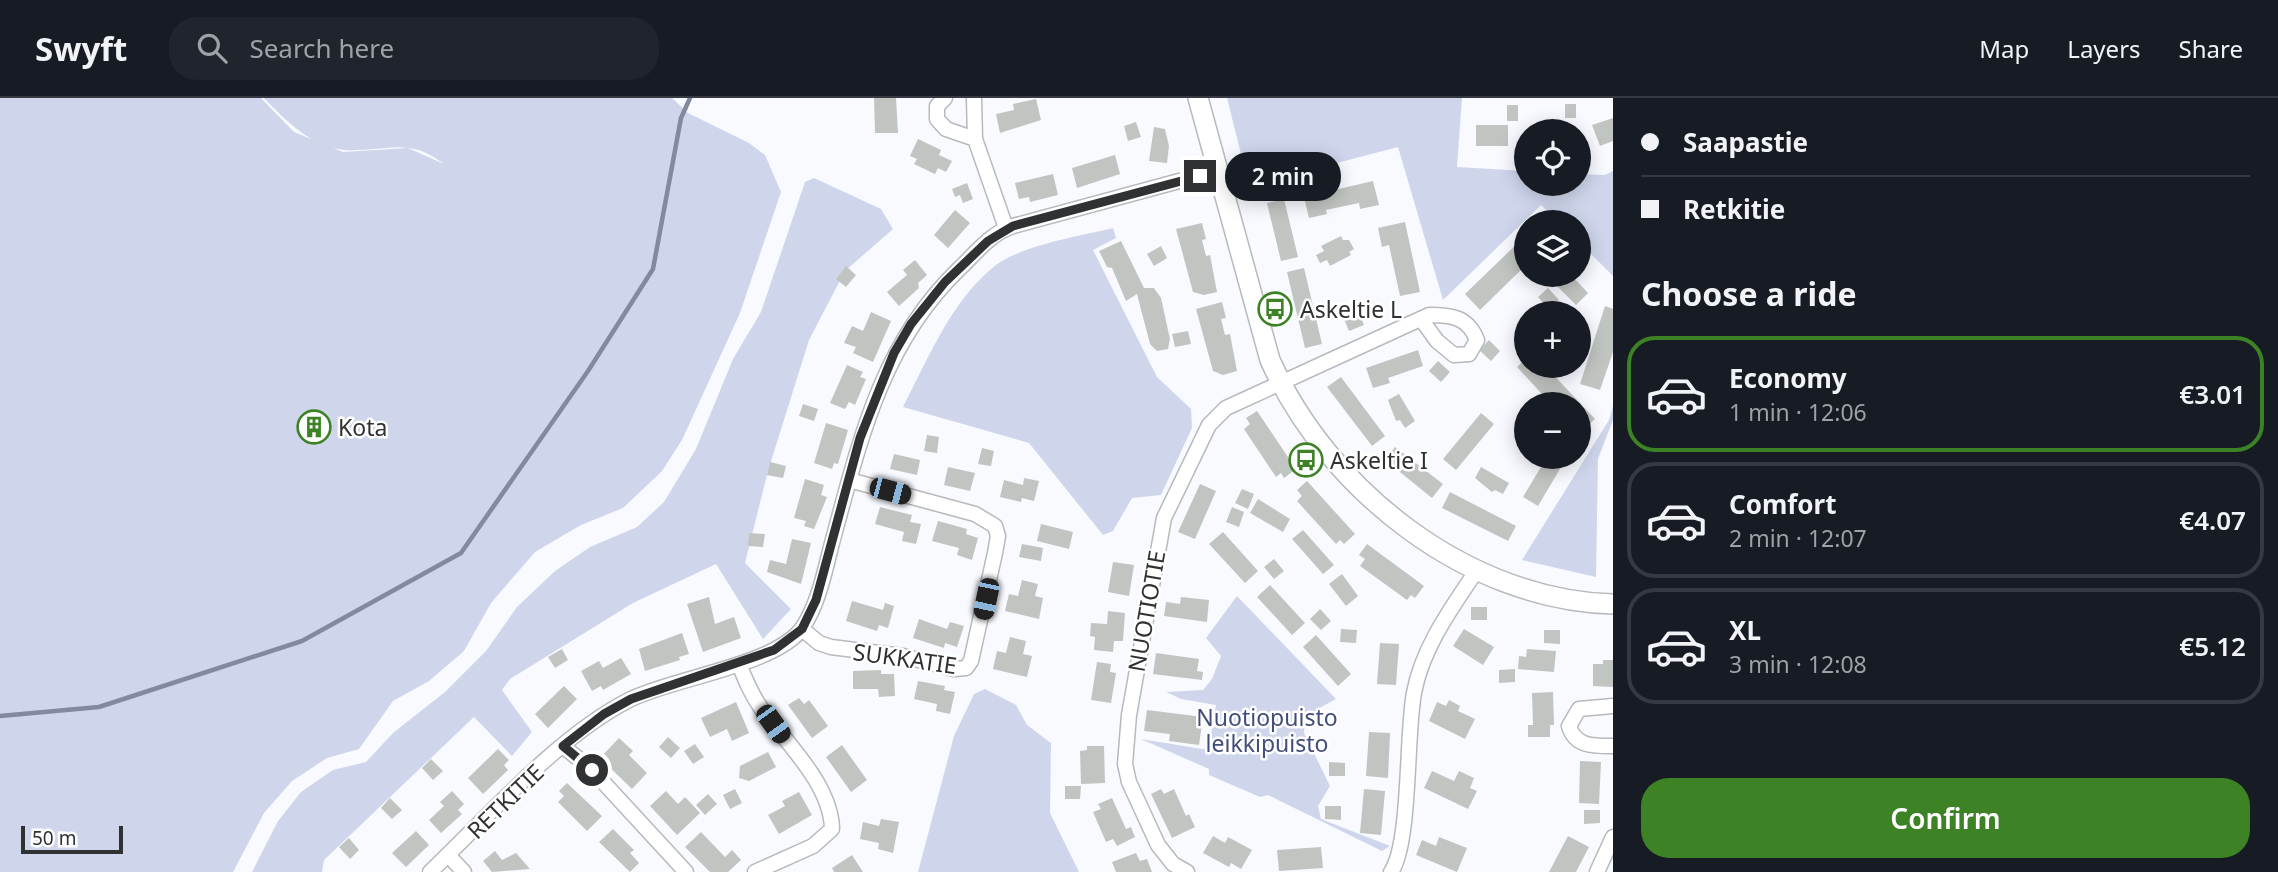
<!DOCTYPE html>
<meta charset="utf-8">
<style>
:root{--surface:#171b24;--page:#20242c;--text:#f1f3f6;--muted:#9ea1a6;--line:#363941;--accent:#3d8225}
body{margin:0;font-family:"Noto Sans",sans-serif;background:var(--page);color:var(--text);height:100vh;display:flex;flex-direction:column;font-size:26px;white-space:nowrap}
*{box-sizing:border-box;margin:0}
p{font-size:23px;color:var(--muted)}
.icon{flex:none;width:38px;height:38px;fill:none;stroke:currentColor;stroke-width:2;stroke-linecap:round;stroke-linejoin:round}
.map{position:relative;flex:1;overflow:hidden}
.drawer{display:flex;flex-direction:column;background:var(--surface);width:665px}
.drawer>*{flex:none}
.guide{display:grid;align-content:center;height:154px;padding:0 28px;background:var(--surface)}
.controls{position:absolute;left:1514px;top:21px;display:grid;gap:14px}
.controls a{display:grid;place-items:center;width:77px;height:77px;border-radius:50%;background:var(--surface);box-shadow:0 4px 18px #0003;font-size:35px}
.scale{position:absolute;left:21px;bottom:18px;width:102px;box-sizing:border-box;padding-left:7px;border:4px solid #303132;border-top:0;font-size:19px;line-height:24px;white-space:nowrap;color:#303132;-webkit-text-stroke:5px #fff;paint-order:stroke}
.end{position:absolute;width:32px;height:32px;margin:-16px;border:9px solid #303132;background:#fff;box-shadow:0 0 0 4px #fff}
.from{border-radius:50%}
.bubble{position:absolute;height:49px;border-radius:24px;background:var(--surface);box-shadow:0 4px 18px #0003;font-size:23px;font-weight:600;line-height:49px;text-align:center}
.car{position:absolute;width:21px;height:42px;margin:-21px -10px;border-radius:9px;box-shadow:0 0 5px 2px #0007;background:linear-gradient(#222 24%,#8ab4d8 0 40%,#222 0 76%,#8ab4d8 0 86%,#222 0)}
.guide b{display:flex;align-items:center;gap:24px;height:66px;font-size:26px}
.guide b+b{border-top:2px solid var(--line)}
.guide i{width:18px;height:18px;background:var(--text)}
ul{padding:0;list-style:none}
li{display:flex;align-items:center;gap:21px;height:116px;margin:0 14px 10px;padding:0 14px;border:4px solid var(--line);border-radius:28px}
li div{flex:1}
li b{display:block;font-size:26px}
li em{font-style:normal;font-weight:600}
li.selected{border-color:var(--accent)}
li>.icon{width:63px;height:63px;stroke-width:1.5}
h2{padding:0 28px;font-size:32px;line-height:84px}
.button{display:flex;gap:14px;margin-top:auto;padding:14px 28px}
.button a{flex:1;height:80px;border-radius:28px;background:var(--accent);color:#fff;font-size:28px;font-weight:600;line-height:80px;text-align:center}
header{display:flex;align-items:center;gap:42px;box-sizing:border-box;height:98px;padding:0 35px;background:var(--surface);border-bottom:2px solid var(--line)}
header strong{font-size:33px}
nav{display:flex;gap:38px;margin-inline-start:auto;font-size:24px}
.search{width:490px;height:63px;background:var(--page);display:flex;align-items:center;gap:18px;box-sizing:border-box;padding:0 24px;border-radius:28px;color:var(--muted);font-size:26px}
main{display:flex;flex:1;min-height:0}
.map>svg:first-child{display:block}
.green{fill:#cfd6ec}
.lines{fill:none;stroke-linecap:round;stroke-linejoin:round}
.stream{stroke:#838aa0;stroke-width:4.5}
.building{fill:#c1c5c1}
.street-casing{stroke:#b7b9bd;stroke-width:17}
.secondary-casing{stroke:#b7b9bd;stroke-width:22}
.street{stroke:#fff;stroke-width:14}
.secondary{stroke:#fff;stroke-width:19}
.route{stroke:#303132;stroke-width:9}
.labels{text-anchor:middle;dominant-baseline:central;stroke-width:5;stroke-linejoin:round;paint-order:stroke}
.poi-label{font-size:23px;fill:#303132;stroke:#fff;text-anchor:start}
.street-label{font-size:23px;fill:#303132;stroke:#fff}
.park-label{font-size:23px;fill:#424e7a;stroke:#fff}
</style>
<header>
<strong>Swyft</strong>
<div class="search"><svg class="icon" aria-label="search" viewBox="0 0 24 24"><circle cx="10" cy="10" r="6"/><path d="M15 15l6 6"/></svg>Search here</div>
<nav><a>Map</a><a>Layers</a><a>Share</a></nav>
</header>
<main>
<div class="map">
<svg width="1613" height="774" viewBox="0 0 1613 774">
<rect width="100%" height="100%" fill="#f8faff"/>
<!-- green -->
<path class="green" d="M0,0H261L294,34L343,54L408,50L444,66C408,38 386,54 345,52C313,50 285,22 264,0H672L688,15L749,45L765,57L781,94L740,215L682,342L662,373L623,410L581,427L535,454L491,505L464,553L429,583L393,603L359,651L327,660L292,683L264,715L233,774H0Z
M1227,0H1462L1457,69L1526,73V86H1578L1579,76L1605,77L1613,73V178L1579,144L1578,124H1559L1541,107L1443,202L1398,49L1272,82L1248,84Z
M814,80L881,111L893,131L845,173L809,242L768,373L745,465L791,511L763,541L716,466L633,505L510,581L502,592L532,634L512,658L474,619L324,762L322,774H252L278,723L301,694L333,672L366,664L393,635L445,594L486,553L517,509L555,473L590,449L637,429L664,404L696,351L733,261L761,214L805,84Z
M1113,130L1116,140L1093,152L1157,279L1191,311L1192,330L1161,397L1132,400L1113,433L1103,437L1029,345L903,309C928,261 952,201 996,167C1023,147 1080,138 1113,130Z
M1613,308V322L1598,361L1596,479L1522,462L1609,322Z
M1237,498L1336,601C1323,608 1304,617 1304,635L1330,688L1318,708L1321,721L1390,748L1382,753L1268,697L1260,699L1209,677V671L1141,641L1208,652L1216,607L1181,601L1166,594L1203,592L1212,581L1221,558L1206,540Z
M985,591L1016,607L1027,627L1051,645L1050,715L1079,774H918L954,638L974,596Z"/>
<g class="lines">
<!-- stream -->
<path class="stream" d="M0,618L99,609L302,543L461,455L588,273L653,171L681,20L690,0"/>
</g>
<!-- building -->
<path class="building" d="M874,0H896L898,35H875Z
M1036,1L1041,22L1000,35L996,16L1014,12L1013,6Z
M1565,6H1576V20H1565Z
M1507,7H1518V23H1507Z
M1613,20V43L1600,48L1592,27Z
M1136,24L1141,39L1128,43L1124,28Z
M1476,27H1508V48H1476Z
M1531,28L1570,29V33H1531Z
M1154,29L1165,31L1169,48L1167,65L1149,63Z
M918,41L941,52L939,57L952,63L946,74L938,70L935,76L914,66L917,61L910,58Z
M1115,57L1120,76L1077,90L1072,70Z
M1053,76L1058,97L1030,104L1029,99L1019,101L1015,85Z
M1373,83L1379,107L1360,111L1359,105L1326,112L1327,116L1309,120L1304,99Z
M967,85L973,101L963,105L960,97L955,99L952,91Z
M1284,101L1298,159L1281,163L1267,105Z
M955,112L970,125L948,150L934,137Z
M1405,124L1420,194L1400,198L1389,147L1382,149L1378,130Z
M1202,125L1206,141L1202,142L1206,158L1210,157L1217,194L1204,197L1193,194L1176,131Z
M1526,137V167L1480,212L1465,196Z
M1341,138L1343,142H1349L1354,151L1349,154L1351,157L1330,168L1327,162L1320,165L1316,157L1324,153L1321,148Z
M1121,143L1144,190H1154L1161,200L1170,241L1168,251L1157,253L1150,246L1137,196L1126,203L1112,170L1107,169L1099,153Z
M1161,148L1167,160L1154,168L1147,156Z
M915,162L927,177L918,185L919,190L899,208L887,194L907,177L903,172Z
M846,168L856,177L846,189L836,181Z
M1304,170L1322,246L1305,250L1287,174Z
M1546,177H1571L1588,195L1576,207Z
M1548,190L1559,202L1549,211L1538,199Z
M1222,204L1226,220L1221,221L1225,237L1230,236L1237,273L1223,277L1213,273L1196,211Z
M1605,208L1613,211V254L1600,292L1580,286Z
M871,214L891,223L873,264L853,255L856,249L844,245L852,228L863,233Z
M1359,215L1364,227L1349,233L1344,221Z
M1188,233L1191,246L1175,249L1172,236Z
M1489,242L1500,253L1491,263L1479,252Z
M1418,252L1423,268L1388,280L1390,285L1373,290L1366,270Z
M1526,260V268H1545L1595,321L1578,336V306H1551L1517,269Z
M1438,263L1450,274L1441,284L1429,273Z
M847,267L863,274L860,279L866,281L855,307L849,304L845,311L830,305Z
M1341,279L1385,338L1372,348L1327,289Z
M1399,296L1415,323L1405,330L1400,322L1396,323L1388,302Z
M803,306L818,311L814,323L799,318Z
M1257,313L1296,371L1284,380L1281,375L1276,379L1244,331L1250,326L1246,320Z
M1481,315L1494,326L1456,372L1443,361Z
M306 329a8 8 0 1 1 16 0a8 8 0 1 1-16 0Z
M826,325L848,332L838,366L834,365L832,371L814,365Z
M927,337L939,339L937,355L924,353Z
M1395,349L1443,386L1432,400L1385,362Z
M982,350L994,353L991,368L978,366Z
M894,356L920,362L917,377L890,371Z
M1547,359H1567L1538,408L1523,399Z
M770,364L786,368L783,380L767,377Z
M948,369L975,375L970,393L944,387Z
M1481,369L1509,385L1503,396L1495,392L1492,394L1475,380Z
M1024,380L1039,383L1034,403L1022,400L1021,404L1000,399L1004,382L1023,387Z
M805,381L824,387L821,397L827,399L814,431L804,428L806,423L794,420Z
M1307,383L1355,436L1344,446L1340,442L1336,446L1297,403L1302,398L1297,392Z
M1200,386L1216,393L1195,441L1178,434Z
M1242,391L1254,396L1248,411L1235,405Z
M1450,394L1516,428L1508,443L1442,410Z
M1258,401L1290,421L1283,434L1250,415Z
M880,409L912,417L910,424L921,426L916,446L902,443L904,434L875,426Z
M1232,409L1244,414L1239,429L1226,424Z
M938,423L967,431L966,436L978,440L972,462L957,457L959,450L932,443Z
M1041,426L1073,434L1069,451L1037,443Z
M1303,432L1334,467L1323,476L1292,441Z
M1223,434L1258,473L1245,485L1209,446Z
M749,435L765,436L763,449L748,448Z
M792,441L811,445L801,486L767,474L770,462L786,466Z
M1022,446L1043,450L1041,463L1019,459Z
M1367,446L1424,488L1415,500L1411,497L1407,502L1360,468L1365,461L1359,457Z
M1274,461L1284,473L1274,481L1264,469Z
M1113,464L1134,467L1129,498L1108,494Z
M1342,476L1358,498L1346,508L1329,486Z
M1022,482L1038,486L1035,498L1043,500L1039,521L1005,513L1009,496L1018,498Z
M1270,487L1305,525L1292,537L1257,499Z
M709,499L715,526L734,519L741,540L703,554L687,506Z
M1181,499L1209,502L1207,524L1164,518L1166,504L1180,506Z
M852,503L883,512L885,505L894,508L888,530L879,527L877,533L846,523Z
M1471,509H1487V522H1471Z
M1320,511L1331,523L1321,532L1310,521Z
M1108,513L1125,515L1123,543H1114L1113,554L1094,552L1095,539L1090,538L1091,525L1107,526Z
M919,521L947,531L950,524L964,528L957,549L945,545L944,550L913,540Z
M1341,531L1357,532L1356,545L1340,544Z
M1464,531L1494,549L1483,567L1453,548Z
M1544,532H1560V546L1544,545Z
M682,535L689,556L679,559L680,562L645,573L639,551Z
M1316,537L1351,576L1338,588L1303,549Z
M1010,539L1026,543L1023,556L1032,558L1027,579L993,571L997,553L1006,555Z
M1380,545L1399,546L1396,587L1377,586Z
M562,551L568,562L555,570L548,559Z
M1527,551L1556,553L1554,574L1518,571L1519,558L1526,559Z
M1156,555L1199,561L1197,573L1203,574L1202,582L1153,576Z
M621,560L631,576L603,592L601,588L592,593L581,573L599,563L603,570Z
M1603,562H1613V589L1593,588V566H1603Z
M1097,564L1111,566L1110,574L1116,575L1111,605L1091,602Z
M1515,571V584L1499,585V572Z
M881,572V576H894L895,598L879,599L878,591H853V573Z
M918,583L945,588L944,592L955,594L950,616L936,613L937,606L914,601Z
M564,588L577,601L548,630L535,616Z
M1553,594L1554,627H1550V639H1528V627H1533L1532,595Z
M799,600L804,606L809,602L828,628L812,640L788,607Z
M1449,602L1460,608L1458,613L1475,621L1465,641L1429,623L1437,604L1446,608Z
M736,604L749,635L732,643L727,631L710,639L701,620Z
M1147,612L1203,619L1199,647L1169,643L1170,636L1144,633Z
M1369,634L1390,635L1388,680L1366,678Z
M668,639L680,650L671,660L659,649Z
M619,640L633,653L629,657L647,675L632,691L600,660Z
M695,646L704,659L693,666L684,653Z
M842,647L867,682L851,694L826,659Z
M1087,648H1104L1105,685L1081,686L1080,653L1087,652Z
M498,651L509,662L504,667L508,672L483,696L468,680Z
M768,654L776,669L749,683L739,680L740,668Z
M431,661L443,673L433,682L422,670Z
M1580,663L1601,664L1599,706L1579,705Z
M1329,664L1345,665V678H1329Z
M1432,673L1454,683L1459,673L1474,680L1470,690L1477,693L1468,711L1424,690Z
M567,685L602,718L587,733L558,704L564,698L559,693Z
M1065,688H1081L1080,701H1065Z
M735,691L742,705L730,711L723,697Z
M1161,691L1164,696L1174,691L1186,718L1189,716L1195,729L1172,740L1151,696Z
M1364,691L1385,693L1381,737L1360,735Z
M452,693L464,706L458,712L462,716L441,735L429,722L444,708L440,704Z
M666,693L678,706L685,699L700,715L677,737L650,708Z
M799,694L812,717L779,736L768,717L785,708L782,703Z
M708,696L717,706L705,717L696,707Z
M390,700L402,712L392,721L381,710Z
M1112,700L1126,731L1131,729L1135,739L1117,748L1113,741L1106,744L1093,714L1101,711L1098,706Z
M1325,708H1341V722L1325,721Z
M1584,712H1600V725L1584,726Z
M881,721L899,724L893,755L878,751L879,745L860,741L863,724L879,728Z
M613,731L634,752L630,755L639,765L630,774L599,744Z
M416,733L429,747L406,769L392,755Z
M701,734L725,759L732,752L741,762L728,774H710L685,749Z
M1213,738L1225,745L1228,739L1252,752L1241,771L1231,765L1229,769L1203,755Z
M1568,738L1589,749L1576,774H1549Z
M1439,739L1467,750L1457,774L1416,757L1422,742L1436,748Z
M349,740L359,752L350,761L339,749Z
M1321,749L1323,770L1279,773L1277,752Z
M495,753L502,762L516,755L530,771L492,774L483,763Z
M1136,755L1140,763L1147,761L1152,774H1116L1112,764Z
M852,757L863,774H834L832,770Z"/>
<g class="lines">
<defs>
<path id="street" d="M945,0L937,8V21L946,31L975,41
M974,0L975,41L1006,130
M802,531L819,545L831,549L903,558L954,571L966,570L971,563L995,455L998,438L995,428L975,416L849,382
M739,566C745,581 751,596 761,610C786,645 831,686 832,731L813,748L755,774
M1613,608L1579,611L1569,628C1575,649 1594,648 1613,648
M563,648L592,672L686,774
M448,757L464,774
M430,774C489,718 557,639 629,602C672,580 778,567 803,529C821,501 826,465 835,434C861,337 884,243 959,171C975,156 991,135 1013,128L1216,73
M1187,774L1173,766L1158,747L1129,684L1125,666L1129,617L1164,420L1209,327L1226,310L1429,217C1452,217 1468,219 1477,242L1469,256L1454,257L1437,243L1421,221
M1391,774C1411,745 1406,636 1414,595C1422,550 1452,509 1477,472
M1597,774L1613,739"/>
<path id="secondary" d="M1198,0L1270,262C1328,392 1467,502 1613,506"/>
</defs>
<!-- street casing -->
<use href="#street" class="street-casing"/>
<!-- secondary casing -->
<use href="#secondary" class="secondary-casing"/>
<!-- street -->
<use href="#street" class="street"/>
<!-- secondary -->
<use href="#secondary" class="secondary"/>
</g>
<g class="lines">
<!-- route -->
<path class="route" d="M592,672L563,648L604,616L631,601L774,552L802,531L816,502L860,340L894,255L911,226L945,184L988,143L1013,128L1200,78"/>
</g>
<!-- icons -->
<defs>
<symbol id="bus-ring" viewBox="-11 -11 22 22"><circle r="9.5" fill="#fff" stroke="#3d8225" stroke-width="1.5"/><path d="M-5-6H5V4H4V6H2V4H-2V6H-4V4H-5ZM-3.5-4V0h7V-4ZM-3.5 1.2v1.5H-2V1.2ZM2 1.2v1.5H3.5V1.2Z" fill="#3d8225"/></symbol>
<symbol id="building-ring" viewBox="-11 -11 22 22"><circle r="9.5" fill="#fff" stroke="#3d8225" stroke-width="1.5"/><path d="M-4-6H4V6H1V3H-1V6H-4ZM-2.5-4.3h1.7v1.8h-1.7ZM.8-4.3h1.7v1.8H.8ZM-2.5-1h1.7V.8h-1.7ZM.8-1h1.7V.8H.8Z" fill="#3d8225"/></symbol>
</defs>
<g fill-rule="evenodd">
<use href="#bus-ring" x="1256" y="192" width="38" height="38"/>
<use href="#building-ring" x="295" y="310" width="38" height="38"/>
<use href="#bus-ring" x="1287" y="343" width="38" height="38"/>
</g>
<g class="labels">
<!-- poi labels -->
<g class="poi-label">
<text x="1300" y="211">Askeltie L</text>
<text x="338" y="329">Kota</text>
<text x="1330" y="362">Askeltie I</text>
</g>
<!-- street labels -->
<g class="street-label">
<text transform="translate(1146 513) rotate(-80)">NUOTIOTIE</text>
<text transform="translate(905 560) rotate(8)">SUKKATIE</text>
<text transform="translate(505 703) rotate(-44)">RETKITIE</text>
</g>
<!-- park labels -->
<g class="park-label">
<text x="1267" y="619">Nuotiopuisto<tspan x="1267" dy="26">leikkipuisto</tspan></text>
</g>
</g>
</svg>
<div class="controls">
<a><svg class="icon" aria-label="locate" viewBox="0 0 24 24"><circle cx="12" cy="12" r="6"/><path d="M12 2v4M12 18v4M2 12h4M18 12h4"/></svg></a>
<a><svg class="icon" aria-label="layers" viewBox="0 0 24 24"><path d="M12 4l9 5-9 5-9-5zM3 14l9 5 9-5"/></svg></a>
<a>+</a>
<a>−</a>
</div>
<div class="scale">50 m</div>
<i class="end from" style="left:592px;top:672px"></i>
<i class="end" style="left:1200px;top:78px"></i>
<div class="bubble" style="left:1225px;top:54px;width:116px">2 min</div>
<i class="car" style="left:890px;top:393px;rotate:105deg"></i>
<i class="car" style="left:986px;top:501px;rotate:192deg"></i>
<i class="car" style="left:773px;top:626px;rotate:144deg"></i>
</div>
<section class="drawer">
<div class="guide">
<b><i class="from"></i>Saapastie</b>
<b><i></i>Retkitie</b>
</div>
<h2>Choose a ride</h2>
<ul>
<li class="selected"><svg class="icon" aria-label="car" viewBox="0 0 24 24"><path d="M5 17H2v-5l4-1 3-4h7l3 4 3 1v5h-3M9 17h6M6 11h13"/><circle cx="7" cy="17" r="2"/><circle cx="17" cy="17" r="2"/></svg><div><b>Economy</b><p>1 min · 12:06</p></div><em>€3.01</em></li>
<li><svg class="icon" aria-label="car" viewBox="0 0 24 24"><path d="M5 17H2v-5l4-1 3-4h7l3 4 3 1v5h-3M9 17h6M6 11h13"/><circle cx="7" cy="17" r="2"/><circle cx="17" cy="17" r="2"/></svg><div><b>Comfort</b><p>2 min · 12:07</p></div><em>€4.07</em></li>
<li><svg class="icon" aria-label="car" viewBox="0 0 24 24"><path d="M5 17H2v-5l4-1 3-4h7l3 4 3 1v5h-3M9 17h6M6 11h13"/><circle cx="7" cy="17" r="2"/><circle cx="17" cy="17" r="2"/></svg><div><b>XL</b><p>3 min · 12:08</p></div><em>€5.12</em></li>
</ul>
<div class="button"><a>Confirm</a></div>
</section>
</main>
